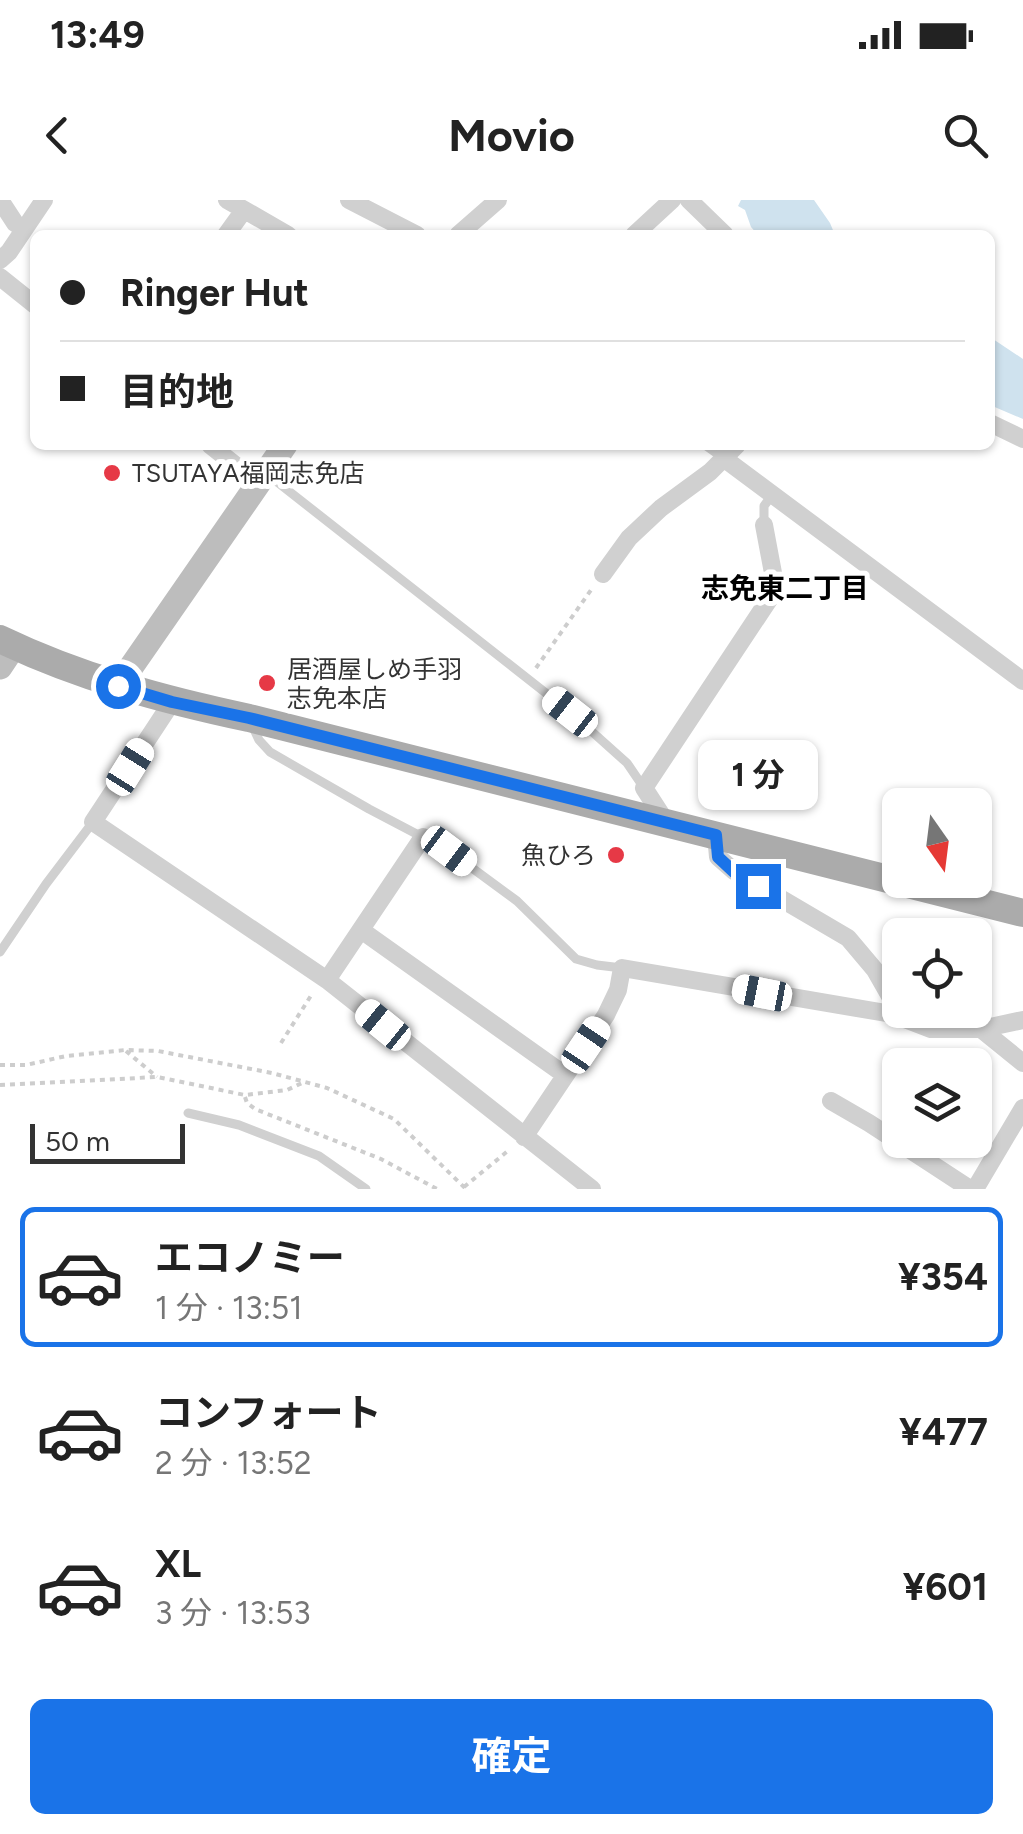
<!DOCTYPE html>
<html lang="ja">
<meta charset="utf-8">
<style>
:root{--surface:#fff;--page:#f6f6f6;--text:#222;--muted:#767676;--line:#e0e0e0;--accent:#1a73e8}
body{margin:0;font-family:Figtree,"Noto Sans JP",sans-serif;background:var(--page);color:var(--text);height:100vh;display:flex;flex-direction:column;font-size:38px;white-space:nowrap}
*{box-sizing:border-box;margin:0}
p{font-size:32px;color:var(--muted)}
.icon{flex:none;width:55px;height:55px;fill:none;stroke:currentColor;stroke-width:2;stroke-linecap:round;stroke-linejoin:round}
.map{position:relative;height:989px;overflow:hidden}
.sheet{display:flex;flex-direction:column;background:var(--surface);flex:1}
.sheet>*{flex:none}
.guide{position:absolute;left:30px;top:30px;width:965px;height:220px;border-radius:15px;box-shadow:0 2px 8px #0004;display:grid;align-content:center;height:220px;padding:0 30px;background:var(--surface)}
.needle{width:65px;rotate:166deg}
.buttons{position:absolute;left:882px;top:588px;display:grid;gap:20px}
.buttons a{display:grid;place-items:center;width:110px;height:110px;border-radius:15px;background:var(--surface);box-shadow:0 2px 8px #0004;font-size:50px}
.scale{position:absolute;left:30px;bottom:25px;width:155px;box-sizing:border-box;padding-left:10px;border:5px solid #333;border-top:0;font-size:28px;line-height:35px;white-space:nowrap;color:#333;-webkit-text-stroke:8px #fff;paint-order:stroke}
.end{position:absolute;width:45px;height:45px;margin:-22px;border:12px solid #1a73e8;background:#fff;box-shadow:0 0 0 5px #fff}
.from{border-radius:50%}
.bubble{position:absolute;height:70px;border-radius:15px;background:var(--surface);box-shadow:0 2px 8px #0004;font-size:32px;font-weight:700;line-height:70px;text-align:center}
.car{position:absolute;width:30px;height:60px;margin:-30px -15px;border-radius:12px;box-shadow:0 0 8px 2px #0007;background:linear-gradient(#fff 24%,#345 0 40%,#fff 0 76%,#345 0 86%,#fff 0)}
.guide b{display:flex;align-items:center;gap:35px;height:95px;font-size:38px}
.guide b+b{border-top:2px solid var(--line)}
.guide i{width:25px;height:25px;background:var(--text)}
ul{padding:18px 0 0;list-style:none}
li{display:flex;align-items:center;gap:30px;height:140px;margin:0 20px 15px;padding:0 10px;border:5px solid transparent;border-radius:15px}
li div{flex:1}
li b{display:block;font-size:38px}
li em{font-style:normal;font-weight:700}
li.selected{border-color:var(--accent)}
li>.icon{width:90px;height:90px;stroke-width:1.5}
.button{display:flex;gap:20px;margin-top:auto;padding:20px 30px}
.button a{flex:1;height:115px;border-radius:15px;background:var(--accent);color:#fff;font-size:40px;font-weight:700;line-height:115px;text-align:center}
.status{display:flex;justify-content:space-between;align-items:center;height:70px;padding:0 50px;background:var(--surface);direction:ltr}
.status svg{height:28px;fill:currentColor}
header{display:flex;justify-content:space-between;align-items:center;height:130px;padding:0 30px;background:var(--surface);font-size:45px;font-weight:700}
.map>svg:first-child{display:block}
.water{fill:#cfe2ee}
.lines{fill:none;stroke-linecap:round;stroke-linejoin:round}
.path{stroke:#cdcdcd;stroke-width:4;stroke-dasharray:5 5;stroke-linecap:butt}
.lane{stroke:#d0d0d0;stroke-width:9}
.street{stroke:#d0d0d0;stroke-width:18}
.secondary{stroke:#bdbdbd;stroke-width:25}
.primary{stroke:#ababab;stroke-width:28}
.route{stroke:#1a73e8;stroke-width:12}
.poi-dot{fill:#e63946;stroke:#fff;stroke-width:4}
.labels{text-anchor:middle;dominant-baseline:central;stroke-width:10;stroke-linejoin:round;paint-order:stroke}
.poi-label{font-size:25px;fill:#333;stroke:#fff;text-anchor:start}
.neighbourhood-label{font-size:28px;font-weight:bold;fill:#000;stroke:#fff}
</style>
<div class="status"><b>13:49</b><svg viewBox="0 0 49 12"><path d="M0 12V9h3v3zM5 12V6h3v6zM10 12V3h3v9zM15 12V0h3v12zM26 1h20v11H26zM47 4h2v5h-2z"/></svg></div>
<header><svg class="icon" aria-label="back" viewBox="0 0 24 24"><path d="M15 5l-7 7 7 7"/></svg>Movio<svg class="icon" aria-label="search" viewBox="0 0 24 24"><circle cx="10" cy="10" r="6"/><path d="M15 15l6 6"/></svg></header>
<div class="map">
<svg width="1023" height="989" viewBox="0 0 1023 989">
<rect width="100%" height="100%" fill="#fff"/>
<!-- water -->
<path class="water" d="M741,0H814L830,23L835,35H758L751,27L745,10L738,6Z
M990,137L1023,159V219L990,205Z"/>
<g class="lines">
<!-- path -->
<path class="path" d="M536,468L591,390
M281,843L312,794
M126,851L157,877
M0,865H26L66,856L125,850L158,851L272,873L327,888L394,919L466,989
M0,885L157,877L245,895L287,890L304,882
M245,897L247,903L255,909L381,959L437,989
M464,987L509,950"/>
<!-- lane -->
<path class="lane" d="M705,245L722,257
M267,274L570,512L627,563L644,588
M764,325V306L772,295
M252,525L259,540L270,552L369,609L449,651L517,701L576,759L597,765L622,768
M0,752L46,684L93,622
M188,913L239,925L319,956L366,989"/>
<!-- street -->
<path class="street" d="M0,0L15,23L24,29
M227,0L288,35
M349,0L417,35
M689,0L725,35
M226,35L244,10
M458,35L498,0
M634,35L672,0
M0,60L9,52L44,0
M0,77L35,105
M990,223L1023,239
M210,245L259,284
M722,257L1023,481
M603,374L629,338L661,308L710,272L737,245
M172,502L93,622L327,780L592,989
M666,622L644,588L776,389L764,325
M716,635L718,657L734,671L848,738L875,770L891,798L892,814
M361,730L565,875
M327,780L423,637
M981,829L1023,863
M831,901L869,923L970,989
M524,937L606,815L618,790L622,768L892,814L931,829H981L1023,820
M975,989L1023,908"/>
<!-- secondary -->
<path class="secondary" d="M0,467L14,446
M118,486L285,245"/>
<!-- primary -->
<path class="primary" d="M0,439C79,477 164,500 249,518L1023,713"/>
</g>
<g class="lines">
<!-- route -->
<path class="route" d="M118,486L172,502L249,518L716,635L718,657L734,672L758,686"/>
</g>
<!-- markers -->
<g class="poi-dot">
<circle cx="112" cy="273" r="10"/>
<circle cx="267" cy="483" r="10"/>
<circle cx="616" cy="655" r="10"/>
</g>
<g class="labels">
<!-- poi labels -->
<g class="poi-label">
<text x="132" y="273">TSUTAYA福岡志免店</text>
<text x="287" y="469">居酒屋しめ手羽<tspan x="287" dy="29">志免本店</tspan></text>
<text x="596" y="655" text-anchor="end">魚ひろ</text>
</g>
<!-- neighbourhood labels -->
<g class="neighbourhood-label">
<text x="785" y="388">志免東二丁目</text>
</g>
</g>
</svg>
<div class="buttons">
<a><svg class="needle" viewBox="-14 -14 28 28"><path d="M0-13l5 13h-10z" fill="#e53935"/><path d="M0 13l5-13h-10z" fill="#767676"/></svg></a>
<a><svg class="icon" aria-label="locate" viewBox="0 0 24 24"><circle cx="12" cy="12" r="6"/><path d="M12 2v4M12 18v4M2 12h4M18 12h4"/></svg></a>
<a><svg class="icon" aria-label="layers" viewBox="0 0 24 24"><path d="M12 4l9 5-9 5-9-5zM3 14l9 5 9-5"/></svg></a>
</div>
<div class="scale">50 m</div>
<i class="end from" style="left:118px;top:486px"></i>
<i class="end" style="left:758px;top:686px"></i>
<div class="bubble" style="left:698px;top:540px;width:120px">1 分</div>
<i class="car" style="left:570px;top:512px;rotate:308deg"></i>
<i class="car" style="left:130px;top:567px;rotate:32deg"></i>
<i class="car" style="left:449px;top:651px;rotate:127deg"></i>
<i class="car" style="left:762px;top:793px;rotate:281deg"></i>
<i class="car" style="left:383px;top:825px;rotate:309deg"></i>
<i class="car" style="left:586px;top:845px;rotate:34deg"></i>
<div class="guide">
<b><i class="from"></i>Ringer Hut</b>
<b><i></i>目的地</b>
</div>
</div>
<section class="sheet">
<ul>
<li class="selected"><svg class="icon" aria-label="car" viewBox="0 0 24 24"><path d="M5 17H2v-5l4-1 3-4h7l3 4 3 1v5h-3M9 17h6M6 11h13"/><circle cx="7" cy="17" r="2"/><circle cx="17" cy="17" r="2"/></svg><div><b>エコノミー</b><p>1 分 · 13:51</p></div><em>¥354</em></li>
<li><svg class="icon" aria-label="car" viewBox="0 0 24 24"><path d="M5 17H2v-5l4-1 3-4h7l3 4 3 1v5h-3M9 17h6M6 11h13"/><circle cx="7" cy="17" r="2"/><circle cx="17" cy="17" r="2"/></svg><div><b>コンフォート</b><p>2 分 · 13:52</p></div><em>¥477</em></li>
<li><svg class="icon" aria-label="car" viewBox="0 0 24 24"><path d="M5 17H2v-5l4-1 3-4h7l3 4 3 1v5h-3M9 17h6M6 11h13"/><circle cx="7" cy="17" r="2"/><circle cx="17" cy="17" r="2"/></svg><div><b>XL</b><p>3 分 · 13:53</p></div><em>¥601</em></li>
</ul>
<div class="button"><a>確定</a></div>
</section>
